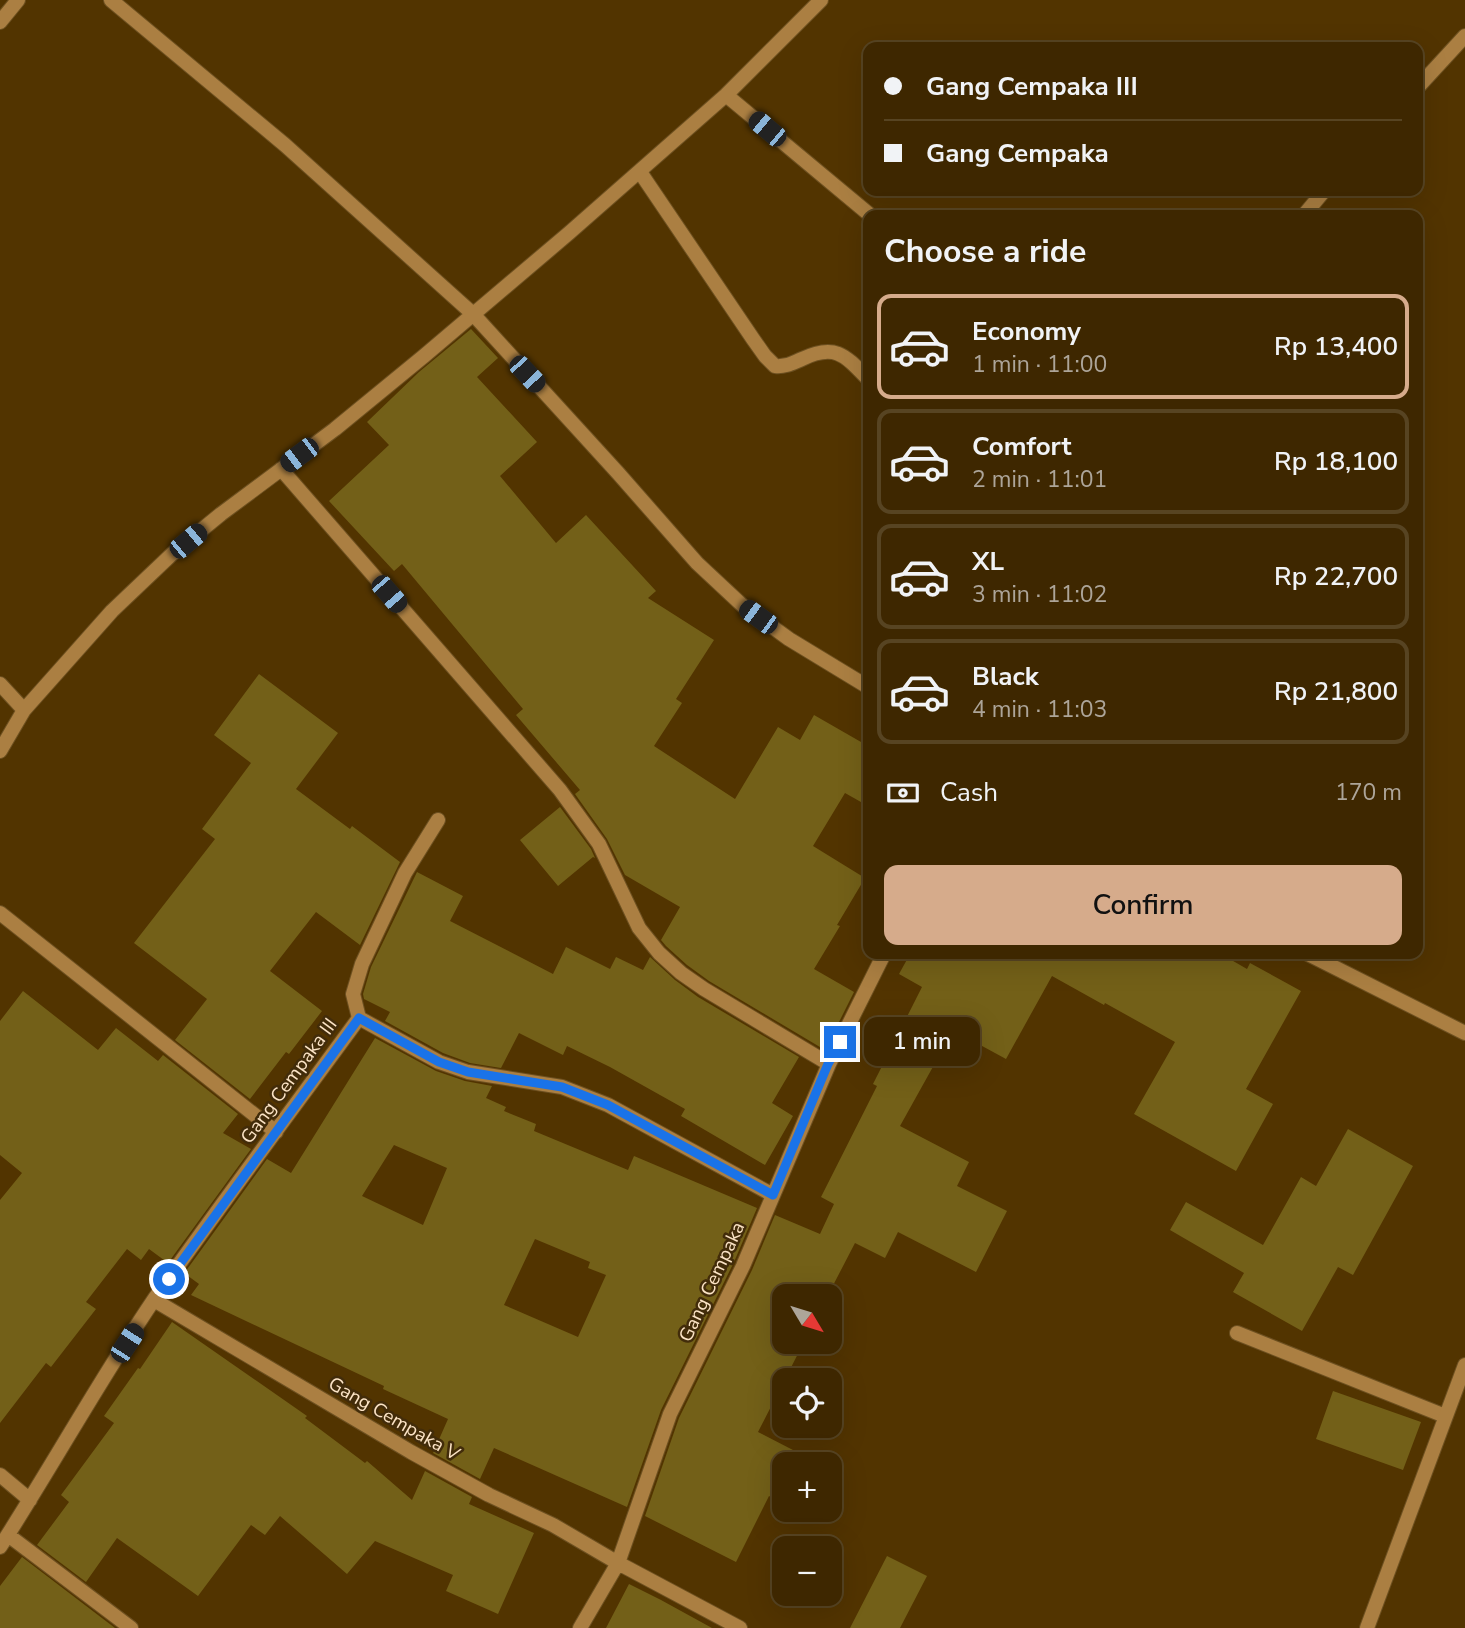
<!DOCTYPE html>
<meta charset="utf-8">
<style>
:root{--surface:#3e2700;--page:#452f0a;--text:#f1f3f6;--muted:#ada599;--line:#574422;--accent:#d6ab8b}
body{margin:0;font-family:"Nunito Sans",sans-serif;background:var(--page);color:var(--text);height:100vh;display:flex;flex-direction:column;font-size:26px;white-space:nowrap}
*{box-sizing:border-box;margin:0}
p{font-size:23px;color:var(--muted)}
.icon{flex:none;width:38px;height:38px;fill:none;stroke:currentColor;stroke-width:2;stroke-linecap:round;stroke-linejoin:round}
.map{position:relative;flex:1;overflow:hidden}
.sheet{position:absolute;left:863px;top:210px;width:560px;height:749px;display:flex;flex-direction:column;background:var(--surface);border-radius:14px;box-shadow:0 7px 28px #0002,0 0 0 2px var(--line)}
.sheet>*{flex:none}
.top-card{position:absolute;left:863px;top:42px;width:560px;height:154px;border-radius:14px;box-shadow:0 7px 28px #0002,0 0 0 2px var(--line);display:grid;align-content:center;height:154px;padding:0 21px;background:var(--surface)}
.needle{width:46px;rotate:128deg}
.fabs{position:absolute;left:772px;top:1284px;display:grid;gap:14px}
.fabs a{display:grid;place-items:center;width:70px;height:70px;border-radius:14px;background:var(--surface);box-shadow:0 7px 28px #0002,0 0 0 2px var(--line);font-size:35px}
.end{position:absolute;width:32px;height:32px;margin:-16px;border:9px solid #1a73e8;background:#fff;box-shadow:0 0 0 4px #fff}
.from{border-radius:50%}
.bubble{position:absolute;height:49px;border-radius:14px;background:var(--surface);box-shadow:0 7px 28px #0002,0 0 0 2px var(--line);font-size:23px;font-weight:600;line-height:49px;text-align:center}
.car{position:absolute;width:21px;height:42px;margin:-21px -10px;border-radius:9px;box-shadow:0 0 5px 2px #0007;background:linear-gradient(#222 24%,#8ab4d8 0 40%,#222 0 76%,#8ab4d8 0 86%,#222 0)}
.top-card b{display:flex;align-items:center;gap:24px;height:66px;font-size:26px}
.top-card b+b{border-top:2px solid var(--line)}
.top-card i{width:18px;height:18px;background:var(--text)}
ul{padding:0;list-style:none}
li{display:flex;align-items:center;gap:21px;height:105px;margin:0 14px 10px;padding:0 7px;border:4px solid var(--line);border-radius:14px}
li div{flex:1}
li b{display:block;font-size:26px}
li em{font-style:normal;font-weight:600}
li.active{border-color:var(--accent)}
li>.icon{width:63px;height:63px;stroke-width:1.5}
h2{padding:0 21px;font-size:32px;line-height:84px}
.pay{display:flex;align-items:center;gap:18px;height:77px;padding:0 21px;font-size:26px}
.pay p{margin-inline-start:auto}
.cta{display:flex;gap:14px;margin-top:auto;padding:14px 21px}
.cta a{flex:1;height:80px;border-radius:14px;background:var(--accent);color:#111;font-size:28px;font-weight:600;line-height:80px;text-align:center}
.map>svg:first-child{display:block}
.building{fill:#736018;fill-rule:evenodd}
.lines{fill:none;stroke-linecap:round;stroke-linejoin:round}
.lane-casing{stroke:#6d5020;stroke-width:16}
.street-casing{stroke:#6d5020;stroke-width:16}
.lane{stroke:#ab7f42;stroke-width:14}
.street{stroke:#ab7f42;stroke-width:14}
.route{stroke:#1a73e8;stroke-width:9}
.labels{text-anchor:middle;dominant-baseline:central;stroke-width:5;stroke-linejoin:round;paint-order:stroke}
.street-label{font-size:19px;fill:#fce4c6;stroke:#422c0a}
</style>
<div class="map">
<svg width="1465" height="1628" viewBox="0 0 1465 1628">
<rect width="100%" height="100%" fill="#523400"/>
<!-- building -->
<path class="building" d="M471,329L498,358L477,377L537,442L500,476L556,543L586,515L656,591L648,598L714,640L676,699L682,703L654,746L735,799L778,727L800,740L814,715L868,746V806L845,793L813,846L865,878L837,925L840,926L814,969L854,992L825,1050L709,981L687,965L666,946L661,940L680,907L625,875L607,839L575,794L580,790L516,715L523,709L402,564L394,571L329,501L389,445L367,422L419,372Z
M259,674L338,733L296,789L350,829L352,826L400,862L360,945L316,912L270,971L322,1011L289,1054L286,1052L250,1099L175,1040L207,999L134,943L215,839L202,829L251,763L214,735Z
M560,807L591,849L595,858L593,857L558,886L520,840Z
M417,872L463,896L450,921L553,974L566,947L610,969L616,957L643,970L650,957L675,980L698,997L799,1057L772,1103L793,1116L765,1165L681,1116L685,1109L610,1067L567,1046L563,1055L519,1033L501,1068L470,1063L443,1053L385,1021L390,1012L364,999L363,994L371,967Z
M910,954H1221L1247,969L1250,963L1301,991L1246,1089L1273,1104L1236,1171L1134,1114L1175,1042L1105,1003L1104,1005L1052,976L1006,1059L960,1034L956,1042L949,1038L900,1126L969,1162L957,1186L1007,1211L976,1272L898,1232L885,1258L855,1243L827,1297H784V1342H804L758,1432L822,1465H784V1504L769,1496L736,1562L645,1516L679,1418L752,1270L775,1215L820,1234L834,1204L821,1197L877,1086L873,1084L922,987L899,974Z
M23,991L98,1050L116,1028L158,1061L163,1055L238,1114L223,1133L251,1149L168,1263L149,1249L141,1260L127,1249L86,1302L96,1309L51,1367L46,1363L0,1423V1200L22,1173L0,1155V1021Z
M375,1038L436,1071L465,1081L492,1086L486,1098L506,1107L504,1111L536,1124L534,1131L628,1170L634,1156L757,1208L734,1262L661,1410L627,1507L494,1448L480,1479L433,1453L448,1419L383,1389L384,1386L191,1295L199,1284L184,1273L188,1268L267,1159L291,1173ZM394,1145L447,1168L423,1225L362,1196ZM535,1239L590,1262L588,1268L606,1275L578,1337L504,1305Z
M1348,1129L1413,1166L1353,1275L1338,1267L1302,1331L1233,1292L1244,1273L1170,1230L1186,1202L1263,1245L1301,1177L1316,1186Z
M172,1322L307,1416L305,1418L365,1463L367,1461L412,1500L425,1471L472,1497L469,1504L534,1533L498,1614L446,1591L453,1575L375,1541L347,1574L280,1516L265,1535L251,1525L198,1596L117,1538L86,1582L37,1545L69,1502L61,1495L114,1423L104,1416L138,1368L140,1369Z
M1333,1391L1421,1422L1403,1470L1316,1439Z
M887,1556L927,1576L900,1628H850Z
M22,1557L115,1628H0V1586Z
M629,1584L661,1600L712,1628H606Z"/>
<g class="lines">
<defs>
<path id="lane" d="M1237,1333L1445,1416"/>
<path id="street" d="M111,0L285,145L473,314L618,473L697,563L742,605L789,639L868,687
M0,22L18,0
M1418,87L1465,36
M726,95L870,215
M640,172L753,339L765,356L775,366C786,367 792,363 802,359C835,343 845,355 868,379
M1304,215L1324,191
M281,469L560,790L599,844L639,928L659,953L681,973L704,989L829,1064
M0,684L24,710
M0,751L24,710L112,611L172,554L221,514L335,429L424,356L569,233L726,95L821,0
M0,913L276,1132
M1308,954L1465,1033
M359,1018L439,1062L468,1072L562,1087L608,1105L773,1195
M359,1018L353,994L362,964L405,873L438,820
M154,1300L411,1452L489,1495L553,1525L618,1563L740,1628
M0,1475L30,1500
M8,1535L131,1628
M0,1547C53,1465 100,1379 155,1298C221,1204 291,1111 359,1018
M580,1628L618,1563L670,1414L743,1266L829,1064L884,954
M1367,1628L1465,1365"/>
</defs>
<!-- lane casing -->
<use href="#lane" class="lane-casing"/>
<!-- street casing -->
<use href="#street" class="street-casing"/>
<!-- lane -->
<use href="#lane" class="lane"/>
<!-- street -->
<use href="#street" class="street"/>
</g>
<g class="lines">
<!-- route -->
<path class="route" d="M169,1279L359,1018L439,1062L468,1072L562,1087L608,1105L773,1195L828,1064L840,1042"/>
</g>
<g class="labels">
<!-- street labels -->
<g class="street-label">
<text transform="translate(289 1081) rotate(-54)">Gang Cempaka III</text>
<text transform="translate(712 1282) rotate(-65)">Gang Cempaka</text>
<text transform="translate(394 1419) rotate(30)">Gang Cempaka V</text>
</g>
</g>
</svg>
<div class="fabs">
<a><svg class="needle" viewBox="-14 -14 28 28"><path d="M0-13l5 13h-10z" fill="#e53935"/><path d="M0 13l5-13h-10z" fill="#ada599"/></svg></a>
<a><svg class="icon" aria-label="locate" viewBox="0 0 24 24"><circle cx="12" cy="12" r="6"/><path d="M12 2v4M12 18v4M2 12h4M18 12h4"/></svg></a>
<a>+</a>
<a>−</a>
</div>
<i class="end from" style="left:169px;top:1279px"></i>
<i class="end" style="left:840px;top:1042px"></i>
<div class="bubble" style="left:864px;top:1017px;width:116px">1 min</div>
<i class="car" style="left:767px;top:129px;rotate:310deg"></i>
<i class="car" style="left:527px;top:374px;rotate:137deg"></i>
<i class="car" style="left:299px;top:455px;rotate:233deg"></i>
<i class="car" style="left:188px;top:541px;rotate:50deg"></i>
<i class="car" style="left:389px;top:594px;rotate:139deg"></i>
<i class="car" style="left:758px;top:617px;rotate:306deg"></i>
<i class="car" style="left:127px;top:1343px;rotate:33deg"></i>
<div class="top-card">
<b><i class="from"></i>Gang Cempaka III</b>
<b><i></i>Gang Cempaka</b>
</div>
<section class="sheet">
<h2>Choose a ride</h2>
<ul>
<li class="active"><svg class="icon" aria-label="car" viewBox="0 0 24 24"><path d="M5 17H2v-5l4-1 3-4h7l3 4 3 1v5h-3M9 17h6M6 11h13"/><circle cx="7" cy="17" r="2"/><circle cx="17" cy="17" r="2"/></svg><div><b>Economy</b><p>1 min · 11:00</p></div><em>Rp 13,400</em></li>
<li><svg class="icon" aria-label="car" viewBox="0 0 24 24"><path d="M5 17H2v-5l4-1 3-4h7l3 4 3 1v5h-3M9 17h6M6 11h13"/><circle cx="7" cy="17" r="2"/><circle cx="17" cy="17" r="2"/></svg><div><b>Comfort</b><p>2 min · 11:01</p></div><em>Rp 18,100</em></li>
<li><svg class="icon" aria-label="car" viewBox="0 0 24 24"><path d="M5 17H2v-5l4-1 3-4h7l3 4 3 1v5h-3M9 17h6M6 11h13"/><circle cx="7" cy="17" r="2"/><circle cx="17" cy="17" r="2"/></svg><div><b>XL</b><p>3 min · 11:02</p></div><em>Rp 22,700</em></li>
<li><svg class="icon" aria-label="car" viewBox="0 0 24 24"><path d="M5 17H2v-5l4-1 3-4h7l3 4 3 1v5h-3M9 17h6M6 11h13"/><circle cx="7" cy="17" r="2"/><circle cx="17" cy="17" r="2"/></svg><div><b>Black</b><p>4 min · 11:03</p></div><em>Rp 21,800</em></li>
</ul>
<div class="pay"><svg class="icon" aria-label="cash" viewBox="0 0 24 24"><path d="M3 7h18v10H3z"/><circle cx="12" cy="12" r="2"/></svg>Cash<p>170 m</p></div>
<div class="cta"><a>Confirm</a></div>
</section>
</div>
